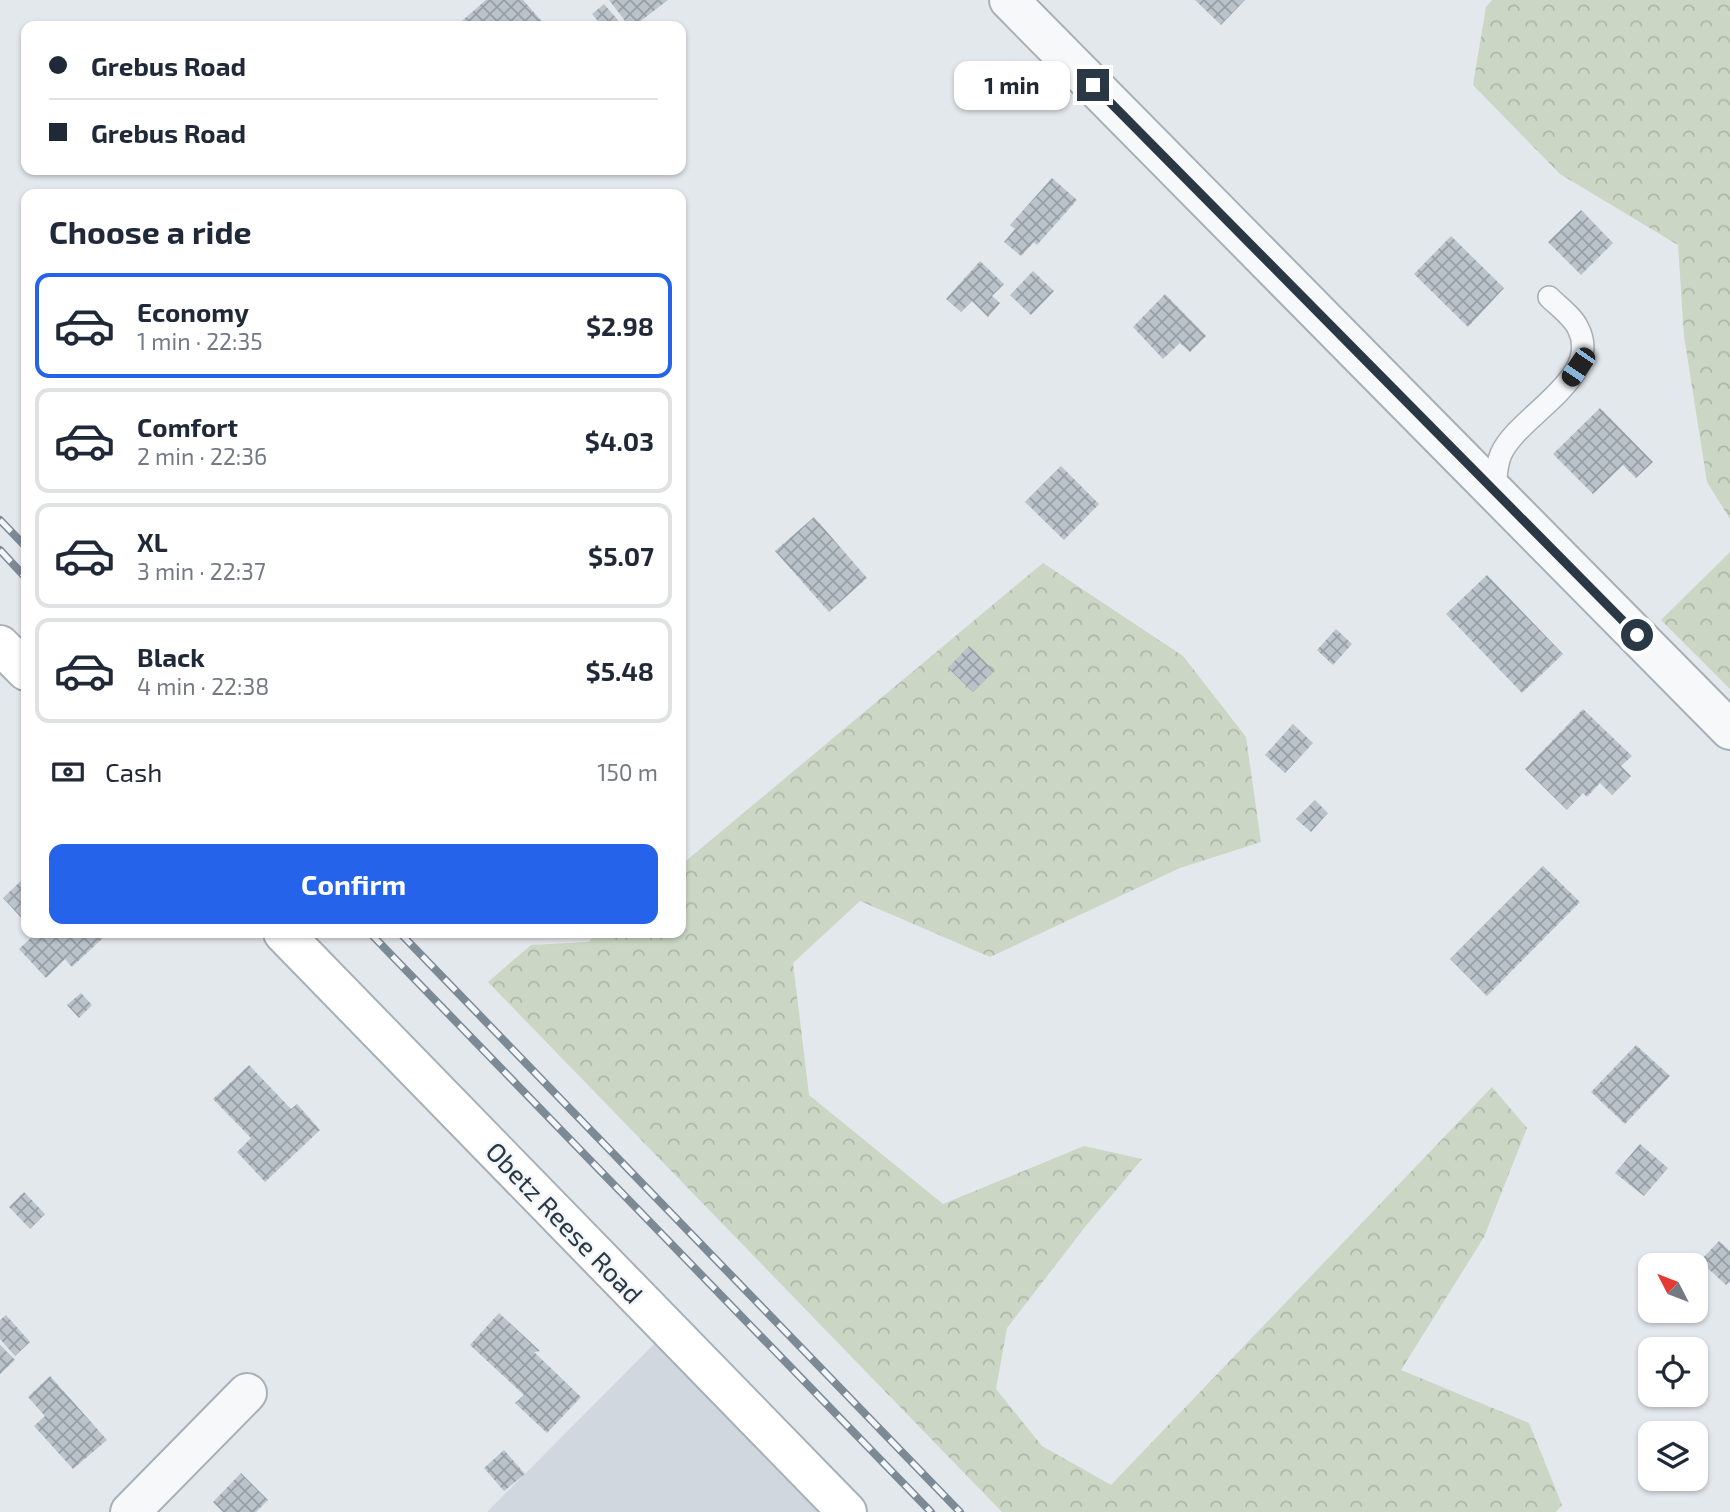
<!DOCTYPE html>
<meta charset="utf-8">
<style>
:root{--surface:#fff;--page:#f2f2f3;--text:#1f2937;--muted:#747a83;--line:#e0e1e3;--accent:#2563eb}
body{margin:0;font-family:"Exo 2",sans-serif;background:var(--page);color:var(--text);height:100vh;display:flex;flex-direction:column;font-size:26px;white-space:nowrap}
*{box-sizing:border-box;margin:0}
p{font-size:23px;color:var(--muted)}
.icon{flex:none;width:38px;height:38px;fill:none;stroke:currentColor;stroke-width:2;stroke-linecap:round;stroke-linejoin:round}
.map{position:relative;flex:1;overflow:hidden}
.panel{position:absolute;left:21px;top:189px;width:665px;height:749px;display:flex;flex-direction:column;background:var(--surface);border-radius:14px;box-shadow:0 2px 5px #0004}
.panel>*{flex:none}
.hud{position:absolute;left:21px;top:21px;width:665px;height:154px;border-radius:14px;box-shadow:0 2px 5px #0004;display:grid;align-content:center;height:154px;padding:0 28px;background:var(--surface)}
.needle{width:46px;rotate:312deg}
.controls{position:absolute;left:1638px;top:1253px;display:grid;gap:14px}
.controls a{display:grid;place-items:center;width:70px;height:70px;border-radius:14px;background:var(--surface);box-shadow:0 2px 5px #0004;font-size:35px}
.end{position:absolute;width:32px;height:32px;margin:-16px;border:9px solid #2a3845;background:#fff;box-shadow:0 0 0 4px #fff}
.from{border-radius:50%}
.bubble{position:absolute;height:49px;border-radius:14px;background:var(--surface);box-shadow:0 2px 5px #0004;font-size:23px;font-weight:700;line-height:49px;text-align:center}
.car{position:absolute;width:21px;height:42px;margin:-21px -10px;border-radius:9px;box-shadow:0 0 5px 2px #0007;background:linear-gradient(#222 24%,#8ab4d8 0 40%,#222 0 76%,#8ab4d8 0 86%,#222 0)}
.hud b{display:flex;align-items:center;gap:24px;height:66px;font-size:26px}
.hud b+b{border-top:2px solid var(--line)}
.hud i{width:18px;height:18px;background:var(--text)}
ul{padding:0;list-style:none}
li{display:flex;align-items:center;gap:21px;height:105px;margin:0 14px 10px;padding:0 14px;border:4px solid var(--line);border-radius:14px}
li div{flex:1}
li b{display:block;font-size:26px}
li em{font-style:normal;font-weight:700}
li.current{border-color:var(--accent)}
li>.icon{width:63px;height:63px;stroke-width:1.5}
h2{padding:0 28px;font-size:32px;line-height:84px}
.pay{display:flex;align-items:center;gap:18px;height:77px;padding:0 28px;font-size:26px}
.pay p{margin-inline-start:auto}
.cta{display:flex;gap:14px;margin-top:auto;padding:14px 28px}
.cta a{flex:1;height:80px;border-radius:14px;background:var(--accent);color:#fff;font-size:28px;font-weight:700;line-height:80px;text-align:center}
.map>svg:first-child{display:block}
.built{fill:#d1d7de}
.forest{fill:url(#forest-crowns)}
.building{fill:url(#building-cross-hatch)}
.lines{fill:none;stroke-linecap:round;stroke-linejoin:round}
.lane-casing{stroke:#a8b0b7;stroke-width:24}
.street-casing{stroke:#a8b0b7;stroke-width:42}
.secondary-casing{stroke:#a8b0b7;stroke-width:42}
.lane{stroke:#f6f8fa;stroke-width:21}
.street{stroke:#f6f8fa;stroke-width:38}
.secondary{stroke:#fff;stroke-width:38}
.rail-casing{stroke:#7c8a96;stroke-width:8}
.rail{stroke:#f3f6f9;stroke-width:5;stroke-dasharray:16;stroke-linecap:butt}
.route{stroke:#2a3845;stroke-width:9}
.labels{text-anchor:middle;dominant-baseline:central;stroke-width:5;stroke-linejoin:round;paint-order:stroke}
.street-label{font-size:26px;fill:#2a3845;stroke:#f3f6f9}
</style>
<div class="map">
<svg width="1730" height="1512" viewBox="0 0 1730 1512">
<defs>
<pattern id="forest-crowns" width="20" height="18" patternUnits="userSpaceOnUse" patternTransform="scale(1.75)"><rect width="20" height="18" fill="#cbd6c4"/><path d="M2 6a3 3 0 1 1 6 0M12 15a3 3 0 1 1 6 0" fill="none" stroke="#aeb8aa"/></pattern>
<pattern id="building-cross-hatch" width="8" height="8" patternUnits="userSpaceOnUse" patternTransform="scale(1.75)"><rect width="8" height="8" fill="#bac2ca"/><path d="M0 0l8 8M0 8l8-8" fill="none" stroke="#979fa6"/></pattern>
</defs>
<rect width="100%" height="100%" fill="#e3e8ec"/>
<!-- built -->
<path class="built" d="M659,1339L822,1512H487Z"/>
<!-- forest -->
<path class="forest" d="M1492,0H1730V519L1707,482L1684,336L1678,245L1560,174L1473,85L1486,7Z
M1730,552V689L1661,620Z
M1043,563L1183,656L1246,737L1261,842L1180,868L990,957L860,901L793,963L809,1095L943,1204L1084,1146L1142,1159L1085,1227L1007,1328L996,1389L1042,1446L1111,1485L1492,1087L1527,1128L1484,1237L1401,1370L1529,1423L1562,1505L1556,1512H1002L488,982L531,945L588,942L600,933H681V865Z"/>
<!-- building -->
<path class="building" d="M486,0H523L546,26H456Z
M609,0H668L634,26H629Z
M1195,0H1245L1221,25Z
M604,4L623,26H602L592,14Z
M1052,178L1077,200L1037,245L1034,242L1021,256L1004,242L1015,229L1010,225Z
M1581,210L1613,243L1581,275L1548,242Z
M1451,236L1504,288L1468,327L1414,274Z
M980,261L1004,284L992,296L1000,303L988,317L972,301L961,312L946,299Z
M1033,271L1054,291L1031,315L1010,295Z
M1165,294L1206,336L1190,352L1180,343L1163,359L1133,327Z
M1600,408L1653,462L1636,478L1623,465L1593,494L1553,454Z
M1061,466L1099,504L1064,540L1025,502Z
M814,517L867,578L829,612L775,551Z
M1487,575L1563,654L1522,693L1446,614Z
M1336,629L1352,644L1333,665L1317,650Z
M969,646L994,671L973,692L948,668Z
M1583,709L1632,756L1621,766L1631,776L1612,795L1600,783L1587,797L1583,793L1567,810L1525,769Z
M1293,724L1313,743L1285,773L1265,755Z
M1315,800L1328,813L1311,832L1296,819Z
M1543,866L1580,902L1487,996L1450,959Z
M26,876V923L3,898Z
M36,933H99L104,937L72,967L65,959L46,978L19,949Z
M81,993L92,1005L79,1018L67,1005Z
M1636,1045L1670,1076L1625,1124L1591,1092Z
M249,1065L291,1109L297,1104L320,1130L265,1182L237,1152L251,1138L213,1099Z
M1640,1144L1668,1168L1644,1196L1615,1173Z
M24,1192L45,1214L30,1229L9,1207Z
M1719,1241L1730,1251V1281L1726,1285L1700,1261Z
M499,1313L540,1351L534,1352L581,1397L547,1433L515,1403L524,1395L470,1345Z
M6,1315L30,1342L15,1356L0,1339V1320Z
M0,1345L15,1360L0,1374Z
M50,1376L107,1440L73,1469L34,1426L45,1416L28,1397Z
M504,1450L525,1474L504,1491L484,1468Z
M241,1473L268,1500L256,1512H223L213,1502Z"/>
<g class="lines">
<defs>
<path id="lane" d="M1495,491C1496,479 1496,465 1501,454C1518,415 1604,378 1578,328C1573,317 1558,306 1549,297"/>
<path id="street" d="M1009,0L1730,730
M130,1512L247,1393"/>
<path id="secondary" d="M0,645L26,671
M283,933L847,1512"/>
</defs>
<!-- lane casing -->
<use href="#lane" class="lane-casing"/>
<!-- street casing -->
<use href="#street" class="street-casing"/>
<!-- secondary casing -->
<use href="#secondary" class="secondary-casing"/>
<!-- lane -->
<use href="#lane" class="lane"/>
<!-- street -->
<use href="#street" class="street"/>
<!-- secondary -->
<use href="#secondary" class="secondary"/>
<defs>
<path id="rail" d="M0,520L26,547
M0,550L26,578
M370,933L931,1512
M400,933L960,1512"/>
</defs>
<!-- rail casing -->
<use href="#rail" class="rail-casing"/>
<!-- rail -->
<use href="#rail" class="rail"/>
</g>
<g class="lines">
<!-- route -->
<path class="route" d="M1093,85L1637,635"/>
</g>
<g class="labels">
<!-- street labels -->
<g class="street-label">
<text transform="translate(565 1222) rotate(46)">Obetz Reese Road</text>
</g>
</g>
</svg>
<div class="controls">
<a><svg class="needle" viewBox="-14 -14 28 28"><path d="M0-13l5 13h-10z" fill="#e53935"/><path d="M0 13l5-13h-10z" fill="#747a83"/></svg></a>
<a><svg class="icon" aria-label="locate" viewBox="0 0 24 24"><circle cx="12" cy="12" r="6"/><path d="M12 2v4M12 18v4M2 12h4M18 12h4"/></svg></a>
<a><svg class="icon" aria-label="layers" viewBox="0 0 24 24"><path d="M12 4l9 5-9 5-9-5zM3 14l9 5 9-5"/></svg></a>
</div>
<i class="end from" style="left:1637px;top:635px"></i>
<i class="end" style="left:1093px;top:85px"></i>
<div class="bubble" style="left:954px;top:61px;width:116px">1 min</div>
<i class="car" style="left:1578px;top:367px;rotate:214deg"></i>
<div class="hud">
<b><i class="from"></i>Grebus Road</b>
<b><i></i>Grebus Road</b>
</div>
<section class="panel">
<h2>Choose a ride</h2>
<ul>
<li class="current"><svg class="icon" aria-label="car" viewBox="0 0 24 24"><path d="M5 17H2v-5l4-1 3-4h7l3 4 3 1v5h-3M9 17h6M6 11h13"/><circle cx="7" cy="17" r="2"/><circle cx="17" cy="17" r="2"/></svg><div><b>Economy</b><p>1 min · 22:35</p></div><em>$2.98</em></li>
<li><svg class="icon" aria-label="car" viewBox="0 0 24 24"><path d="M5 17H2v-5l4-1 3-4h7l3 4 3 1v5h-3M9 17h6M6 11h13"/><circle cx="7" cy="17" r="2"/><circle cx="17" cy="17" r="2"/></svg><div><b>Comfort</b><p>2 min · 22:36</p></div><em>$4.03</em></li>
<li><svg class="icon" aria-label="car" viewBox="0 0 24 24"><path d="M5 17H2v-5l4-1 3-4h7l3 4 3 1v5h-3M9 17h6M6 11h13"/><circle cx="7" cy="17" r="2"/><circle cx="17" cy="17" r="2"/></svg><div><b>XL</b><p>3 min · 22:37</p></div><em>$5.07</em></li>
<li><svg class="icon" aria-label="car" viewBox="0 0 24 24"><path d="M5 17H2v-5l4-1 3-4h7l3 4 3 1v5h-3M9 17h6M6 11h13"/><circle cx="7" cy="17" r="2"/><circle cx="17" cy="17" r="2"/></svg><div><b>Black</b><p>4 min · 22:38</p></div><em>$5.48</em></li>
</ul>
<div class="pay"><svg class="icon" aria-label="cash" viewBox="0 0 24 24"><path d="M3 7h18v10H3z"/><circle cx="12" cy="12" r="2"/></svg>Cash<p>150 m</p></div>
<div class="cta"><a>Confirm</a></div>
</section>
</div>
